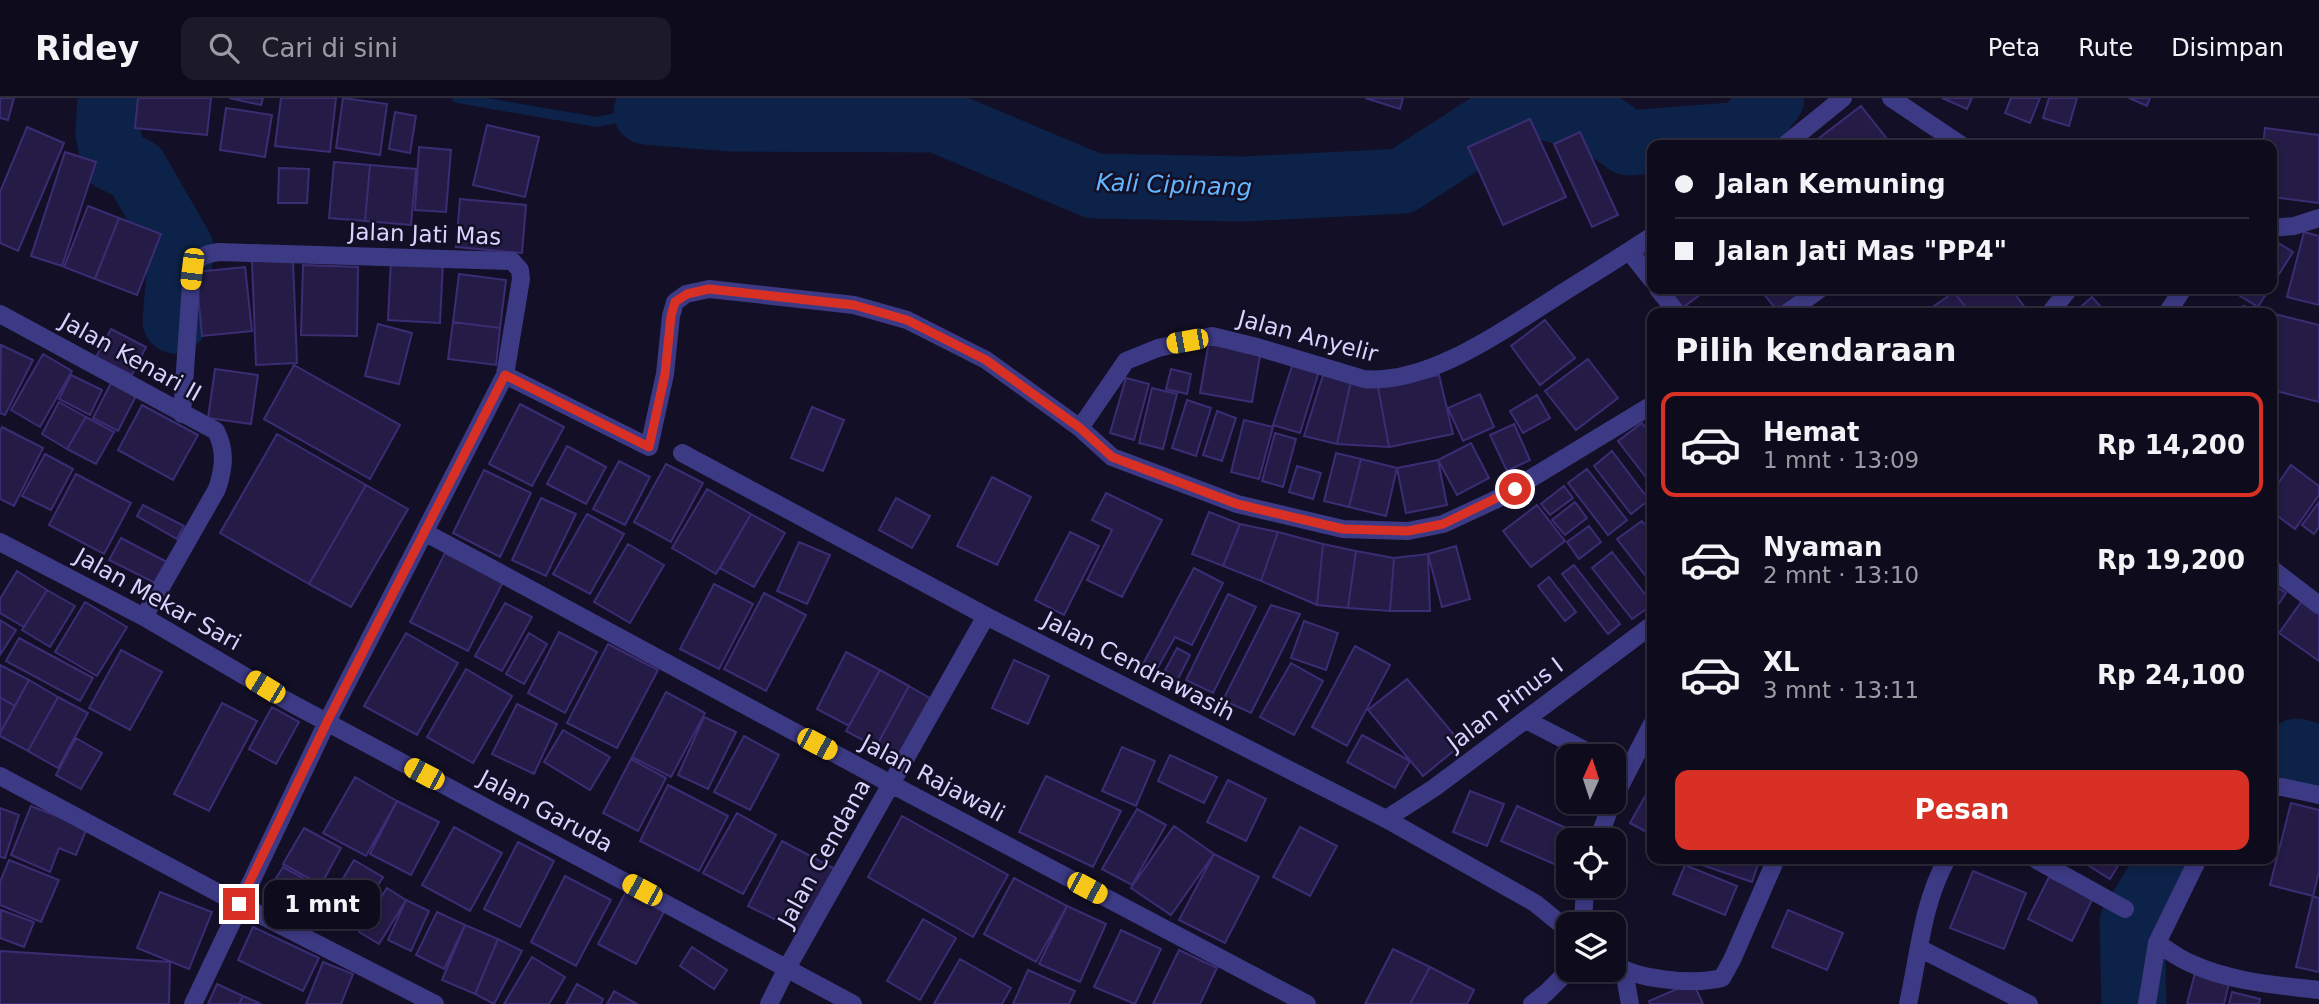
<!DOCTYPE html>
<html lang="id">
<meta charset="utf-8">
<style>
:root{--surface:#0e0b1c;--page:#1c1929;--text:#f1f3f6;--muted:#9b9ba3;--line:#2e2b3b;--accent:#d93025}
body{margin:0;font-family:"DejaVu Sans",sans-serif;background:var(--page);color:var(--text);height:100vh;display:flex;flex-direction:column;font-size:26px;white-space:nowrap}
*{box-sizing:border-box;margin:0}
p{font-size:23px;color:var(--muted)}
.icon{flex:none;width:38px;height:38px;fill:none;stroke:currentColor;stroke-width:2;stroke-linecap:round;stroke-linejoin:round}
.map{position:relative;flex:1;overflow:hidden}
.details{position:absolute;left:1647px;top:210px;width:630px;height:556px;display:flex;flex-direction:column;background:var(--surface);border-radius:14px;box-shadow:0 4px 10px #0003,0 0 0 2px var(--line)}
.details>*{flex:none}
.guide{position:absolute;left:1647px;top:42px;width:630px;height:154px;border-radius:14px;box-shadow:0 4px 10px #0003,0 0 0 2px var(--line);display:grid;align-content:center;height:154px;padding:0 28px;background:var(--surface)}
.needle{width:46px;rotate:3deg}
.buttons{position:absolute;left:1556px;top:646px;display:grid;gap:14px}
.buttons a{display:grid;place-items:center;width:70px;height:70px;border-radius:14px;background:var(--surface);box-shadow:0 4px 10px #0003,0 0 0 2px var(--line);font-size:35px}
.end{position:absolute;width:32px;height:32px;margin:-16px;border:9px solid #d93025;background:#fff;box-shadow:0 0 0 4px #fff}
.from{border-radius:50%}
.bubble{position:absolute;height:49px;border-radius:14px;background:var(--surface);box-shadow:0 4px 10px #0003,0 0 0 2px var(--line);font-size:23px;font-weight:700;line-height:49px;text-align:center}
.car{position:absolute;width:21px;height:42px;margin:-21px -10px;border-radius:9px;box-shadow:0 0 5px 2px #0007;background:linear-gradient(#f5c518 24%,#345 0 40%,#f5c518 0 76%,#345 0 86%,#f5c518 0)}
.guide b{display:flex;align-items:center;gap:24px;height:66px;font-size:26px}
.guide b+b{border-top:2px solid var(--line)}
.guide i{width:18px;height:18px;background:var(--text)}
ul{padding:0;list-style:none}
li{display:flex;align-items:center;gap:21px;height:105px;margin:0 14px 10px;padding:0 14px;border:4px solid transparent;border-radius:14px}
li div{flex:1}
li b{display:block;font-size:26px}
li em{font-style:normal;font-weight:700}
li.current{border-color:var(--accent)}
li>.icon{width:63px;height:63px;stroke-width:1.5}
h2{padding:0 28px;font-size:32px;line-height:84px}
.button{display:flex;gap:14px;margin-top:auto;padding:14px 28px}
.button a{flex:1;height:80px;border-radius:14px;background:var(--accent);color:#fff;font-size:28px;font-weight:700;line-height:80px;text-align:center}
header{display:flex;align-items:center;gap:42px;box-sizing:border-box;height:98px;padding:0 35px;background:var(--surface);border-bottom:2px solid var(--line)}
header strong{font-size:33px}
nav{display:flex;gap:38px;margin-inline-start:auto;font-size:24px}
.search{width:490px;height:63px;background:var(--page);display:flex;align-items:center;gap:18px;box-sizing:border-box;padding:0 24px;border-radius:14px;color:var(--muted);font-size:26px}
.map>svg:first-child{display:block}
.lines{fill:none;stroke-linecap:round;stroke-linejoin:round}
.stream{stroke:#0c2248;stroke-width:10}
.river{stroke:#0c2248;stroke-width:65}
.building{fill:#241b47;stroke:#3b2d73;stroke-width:2}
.minor{stroke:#3d3a85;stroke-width:18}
.route{stroke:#d93025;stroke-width:9}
.labels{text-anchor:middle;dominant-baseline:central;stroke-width:5;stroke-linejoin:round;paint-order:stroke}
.street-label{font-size:23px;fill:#d9d4ff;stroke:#130f26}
.water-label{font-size:24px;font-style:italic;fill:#62b6ff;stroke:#130f26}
</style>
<header>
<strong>Ridey</strong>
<div class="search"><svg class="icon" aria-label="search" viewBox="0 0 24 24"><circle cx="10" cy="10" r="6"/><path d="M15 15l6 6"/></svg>Cari di sini</div>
<nav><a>Peta</a><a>Rute</a><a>Disimpan</a></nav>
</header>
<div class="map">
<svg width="2319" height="906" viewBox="0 0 2319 906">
<rect width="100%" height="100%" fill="#130f26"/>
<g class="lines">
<!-- stream -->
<path class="stream" d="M457,0L597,24L646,14"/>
<!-- river -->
<path class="river" d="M110,0L108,35L113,61L136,72L181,150L175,223
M646,14L732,21L937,22L1094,88L1244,91L1402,83L1526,3L1603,27L1628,45L1745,36L1772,0
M2272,667L2297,653L2319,659
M2134,906L2132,825L2171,761"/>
</g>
<!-- building -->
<path class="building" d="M0,0H14L8,22L0,20Z
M138,0H211L207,37L135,30Z
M229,0H263L261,7Z
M281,0H336L330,54L275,48Z
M343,0L387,6L380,57L336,50Z
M1365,0H1403L1400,11Z
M1942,0H1972L1967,11Z
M2011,0H2040L2030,25L2005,15Z
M2049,0H2077L2069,28L2043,20Z
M2129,0H2150L2147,8Z
M1861,8L1891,46L1890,47H1810Z
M226,10L272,17L265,59L220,52Z
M395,14L416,18L410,55L389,51Z
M1530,21L1566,99L1503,127L1468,49Z
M487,27L539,39L525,99L473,87Z
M27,29L64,45L18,153L0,145V94Z
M2265,30L2319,37V105L2272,99V47H2263Z
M1580,34L1618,117L1592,129L1554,46Z
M419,49L451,52L446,114L415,112Z
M65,54L96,64L62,168L31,158Z
M334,64L370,67L365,123L329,120Z
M370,67L416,71L411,127L365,123Z
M279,70L309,71L307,105H278Z
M460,101L526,107L522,155L456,149Z
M88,108L119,120L95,181L64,169Z
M119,120L161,136L137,197L95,181Z
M2304,134L2319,138V207L2287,199Z
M2272,141L2293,154L2272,187Z
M1652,149V172L1641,157Z
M391,161L443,164L440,225L388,222Z
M293,162L297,265L256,267L252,163Z
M303,167L358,169L357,238L301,237Z
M245,169L252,233L202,238L196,174Z
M459,176L506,182L500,230L453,224Z
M1667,191H1708L1682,210Z
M1760,191H1804L1809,197L1779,215Z
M1958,191H2011L2029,215H1970L1954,194Z
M2233,191H2269L2258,209L2232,193Z
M1954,194L1970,215H1924Z
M2092,199L2106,215H2074Z
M2243,208L2319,227V304L2272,292V215H2240Z
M1545,222L1575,260L1540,287L1511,248Z
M453,224L500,230L496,267L448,261Z
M378,226L412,235L399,286L365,278Z
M111,231L146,249L132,277L96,259Z
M1209,243L1261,252L1252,304L1200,295Z
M1,247L33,262L5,317L0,315Z
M43,256L72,273L40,329L11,312Z
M1588,261L1618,300L1576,332L1545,293Z
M1294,262L1320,270L1300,335L1273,327Z
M294,267L400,327L370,381L264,321Z
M215,271L258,277L251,326L208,320Z
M1171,271L1191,276L1187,296L1166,291Z
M1324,274L1351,283L1337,346L1304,338Z
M71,277L102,292L90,317L59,301Z
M1439,277L1453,336L1389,349L1378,289Z
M1126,280L1149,286L1134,342L1110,335Z
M1351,283L1378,289L1389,349L1337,346Z
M111,285L136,298L118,333L93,320Z
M1152,290L1177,296L1163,351L1139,345Z
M1480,296L1494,329L1463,343L1448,310Z
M1537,297L1550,320L1523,335L1510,313Z
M1187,302L1211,310L1196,358L1172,350Z
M59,304L86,319L67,351L42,336Z
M520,306L564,329L532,388L489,366Z
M142,307L198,337L173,382L118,352Z
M812,309L844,322L823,373L791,360Z
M1217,313L1236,320L1222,363L1203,357Z
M86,319L114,334L96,366L67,351Z
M1244,322L1273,329L1259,381L1231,374Z
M1642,325L1652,338V387L1618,343Z
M1514,326L1530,362L1507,373L1490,337Z
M2,329L43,350L14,408L0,401V334Z
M1275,335L1296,341L1283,389L1262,383Z
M277,336L366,387L309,486L220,435Z
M1471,345L1489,380L1457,397L1438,362Z
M567,348L606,369L586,406L547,386Z
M1612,353L1649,402L1631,416L1594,368Z
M1336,355L1361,361L1349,409L1324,403Z
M45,356L73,371L51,412L22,398Z
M1361,361L1397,370L1386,418L1349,409Z
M1438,362L1447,407L1406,415L1397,370Z
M619,363L650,379L625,427L593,411Z
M666,366L703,385L671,444L634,424Z
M2291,367L2319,388V397L2295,431L2272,414V394Z
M1297,368L1321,375L1313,401L1289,394Z
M1587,371L1627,422L1608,437L1568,385Z
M484,372L531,395L500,459L453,435Z
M76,376L131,405L104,456L49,427Z
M992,379L1031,399L997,467L957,448Z
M366,387L408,411L351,509L309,486Z
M1564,388L1573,400L1550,417L1541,406Z
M707,391L751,416L716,476L672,450Z
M1106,395L1162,422L1122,499L1087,482L1112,432L1092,422Z
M541,400L576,416L546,478L512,462Z
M896,400L930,418L912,450L879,432Z
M1575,404L1587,420L1565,437L1552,422Z
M2319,404V429L2314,436L2302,427Z
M143,407L184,428L177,441L137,418Z
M1537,407L1565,443L1531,469L1503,433Z
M1209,414L1240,426L1223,468L1192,456Z
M587,416L624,436L590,496L553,476Z
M751,416L785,435L754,489L720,470Z
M1642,423L1652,436V486L1617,441Z
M1240,426L1278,434L1261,483L1223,468Z
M1589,428L1601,444L1579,461L1567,444Z
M1070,434L1099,448L1064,517L1035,502Z
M1278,434L1323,446L1317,507L1261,483Z
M121,440L167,464L155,485L109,462Z
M799,444L830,457L807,506L777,493Z
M628,446L664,467L630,525L594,504Z
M1323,446L1356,453L1348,510L1317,507Z
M1456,448L1470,501L1442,509L1428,456Z
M1356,453L1394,460L1390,513L1348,510Z
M1612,454L1652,505V507L1632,521L1592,470Z
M445,455L503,484L468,553L410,524Z
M1428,456L1430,513H1390L1394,460Z
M1574,467L1620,526L1608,536L1562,476Z
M1194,470L1223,485L1192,547L1175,539L1156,573L1143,566Z
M17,473L47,492L24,529L0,515V501Z
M1549,479L1576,514L1565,523L1538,488Z
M2272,485L2286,495L2272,516Z
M714,486L753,506L719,571L680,551Z
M47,492L75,508L50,549L22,532Z
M764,495L806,517L766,593L724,571Z
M1228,496L1256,509L1213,595L1186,582Z
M2304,500L2319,511V563L2279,535Z
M85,504L127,529L97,578L55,554Z
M505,505L532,519L502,573L475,558Z
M1271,507L1300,516L1251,615L1223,602Z
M0,522L16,532L0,557Z
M1304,523L1338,535L1326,572L1291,560Z
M559,534L597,554L565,615L528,595Z
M406,535L458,565L417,637L364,608Z
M529,535L547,546L524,586L506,576Z
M19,540L93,580L80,603L6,563Z
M608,546L658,572L617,650L567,625Z
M1355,548L1390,567L1347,648L1312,629Z
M1177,550L1190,557L1177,583L1163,576Z
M121,552L162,574L130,632L89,610Z
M846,554L880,572L849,628L817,611Z
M1014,562L1049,578L1028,626L992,610Z
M1291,565L1323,583L1294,637L1260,619Z
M0,567L29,582L15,608L0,599Z
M466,571L512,598L473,665L427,639Z
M880,572L909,588L876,649L846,633Z
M1407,581L1462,646L1423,678L1368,612Z
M29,582L58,599L28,653L0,638V635Z
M909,588L935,603L899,663L876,649Z
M666,594L705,615L671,679L632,659Z
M0,599L15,608L2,632L0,631Z
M58,599L88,615L58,670L28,653Z
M222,605L257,623L209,713L174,696Z
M517,606L557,626L534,676L492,656Z
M272,609L299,624L276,666L249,651Z
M704,619L736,634L708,691L678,677Z
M563,632L610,659L590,692L544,664Z
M1362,637L1410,663L1395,690L1347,664Z
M744,638L779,657L750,712L714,694Z
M76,640L102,655L81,691L56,677Z
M1122,649L1155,663L1136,708L1102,693Z
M1170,657L1217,679L1204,705L1158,683Z
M631,661L666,680L638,733L603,715Z
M1046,678L1121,713L1093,769L1019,734Z
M355,679L397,703L366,758L323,735Z
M1228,682L1266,701L1246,743L1207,724Z
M1652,686V737L1630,725Z
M668,687L728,718L699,773L640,743Z
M1470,693L1504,706L1487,748L1453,734Z
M397,703L439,724L411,777L370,756Z
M2291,705L2319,712V774L2313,798L2270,787Z
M31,708L87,730L76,757L59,750L50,774L11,757Z
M1517,708L1584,738L1582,742H1568V772L1501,743Z
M0,710L19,717L5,760L0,759Z
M1137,711L1166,727L1132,787L1102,771Z
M737,715L776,737L743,796L703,775Z
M902,718L1008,777L973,839L868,779Z
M1174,728L1214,756L1171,817L1131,790Z
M454,729L502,755L470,813L422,787Z
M1300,729L1337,748L1310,798L1273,779Z
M304,730L341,750L321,787L283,766Z
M782,743L835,771L802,835L748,808Z
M518,744L554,763L520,829L484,811Z
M1214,756L1259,779L1225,845L1179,822Z
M1700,761H1760L1752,784L1699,766Z
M2078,761H2122L2110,781Z
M9,762L59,782L41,824L0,807V784Z
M354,762L383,779L355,824L327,807Z
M1685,767L1737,788L1725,817L1673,796Z
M283,769L303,780L292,799L272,787Z
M1973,773L2026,795L2004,851L1950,830Z
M565,778L611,802L576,868L531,844Z
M2049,779L2093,800L2072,843L2028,821Z
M1014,780L1067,808L1036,864L984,836Z
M387,790L406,802L379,846L359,834Z
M627,792L665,812L636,866L598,846Z
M160,794L212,814L189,871L137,850Z
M2313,798L2319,800V874L2296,869Z
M406,802L429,813L411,853L388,842Z
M1067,808L1106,826L1080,884L1039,866Z
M1,812L34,824L24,849L0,840Z
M1788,812L1843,835L1827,872L1772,849Z
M437,814L465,827L444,871L416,857Z
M923,821L956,840L920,902L887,883Z
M465,827L498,841L475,896L442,882Z
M253,829L319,860L303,893L238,862Z
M1121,832L1161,851L1135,906L1094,889Z
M498,841L522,853L494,906L475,896Z
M692,849L727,872L714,891L680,868Z
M1393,851L1430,869L1410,906H1365Z
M1179,852L1217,870L1200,906H1153Z
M0,853L170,864L169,906H0Z
M532,859L565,879L549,906H504Z
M960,861L1011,890L1002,906H934Z
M323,864L353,876L341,906H306Z
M1430,869L1474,892L1467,906H1410Z
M2196,871L2230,880L2224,906H2187Z
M1028,872L1075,893L1069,906H1013Z
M1693,884L1703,906H1650L1649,903Z
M217,886L243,898L239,906H208Z
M577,886L603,901L601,906H566Z
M614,893L637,906H607Z
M2232,894L2260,901L2259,906H2229Z
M243,898L261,906H239Z"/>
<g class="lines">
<!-- minor -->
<path class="minor" d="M1891,0L1961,47
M1785,47L1843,0
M2272,130L2294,128L2319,120
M1629,153L1652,182
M1658,191L1677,215
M1787,215L1820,191
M2050,215L2069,191
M2167,215L2183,191
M0,216L216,333C226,353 224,370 217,391L144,519
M505,277L649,349L665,276L671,218L675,204L686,196L709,191L854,207L907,222L986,262L1080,330L1112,359L1237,406L1343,431L1408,433L1443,426L1497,401L1652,307
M182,316L192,171C198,158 206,156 219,154L512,163L520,172L521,181L505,277L327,624L193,906
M1080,330L1126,263L1158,250L1212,238L1257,249L1364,281C1427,287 1501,234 1553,201C1586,180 1619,160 1652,138
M682,355L986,518L1386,721L1535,805L1568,832
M426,435L891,686L1307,906
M0,444L144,519L289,604L853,906
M2272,471L2319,507
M1526,622L1596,658
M0,678L239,806L435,906
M2272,689H2282L2319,697
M1614,700L1652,626
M1386,721L1434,690L1652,527
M1598,742L1612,704
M2035,761L2125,811
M1583,826L1585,788
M2157,845C2168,852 2178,860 2190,865C2230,884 2276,887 2319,892
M1919,850L2029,906
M1614,866C1638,882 1693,887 1722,880L1732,862L1776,761
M1624,873L1630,906
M769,906L787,870L986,518
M1532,906L1546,895L1569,872
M1908,906C1919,857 1922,806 1947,761
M2147,906L2157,845L2198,761"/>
</g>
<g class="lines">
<!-- route -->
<path class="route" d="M239,806L327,624L505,277L649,349L665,276L671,218L675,204L687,196L709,191L854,207L907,222L986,262L1080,330L1112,359L1237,406L1343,431L1408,433L1443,426L1515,391"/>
</g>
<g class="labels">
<!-- street labels -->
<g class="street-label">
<text transform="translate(425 136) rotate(2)">Jalan Jati Mas</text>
<text transform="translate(1308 238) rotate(15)">Jalan Anyelir</text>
<text transform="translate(131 259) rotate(29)">Jalan Kenari II</text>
<text transform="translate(158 501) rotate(29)">Jalan Mekar Sari</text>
<text transform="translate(1139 568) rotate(27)">Jalan Cendrawasih</text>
<text transform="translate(1505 606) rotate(-37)">Jalan Pinus I</text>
<text transform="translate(933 680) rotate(28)">Jalan Rajawali</text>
<text transform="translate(546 713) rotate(28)">Jalan Garuda</text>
<text transform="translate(824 755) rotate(-61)">Jalan Cendana</text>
</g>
<!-- water labels -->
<g class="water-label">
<text transform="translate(1174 87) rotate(2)">Kali Cipinang</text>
</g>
</g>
</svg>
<div class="buttons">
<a><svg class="needle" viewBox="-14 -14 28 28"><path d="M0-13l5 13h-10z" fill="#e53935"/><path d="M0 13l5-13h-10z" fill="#9b9ba3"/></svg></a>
<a><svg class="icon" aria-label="locate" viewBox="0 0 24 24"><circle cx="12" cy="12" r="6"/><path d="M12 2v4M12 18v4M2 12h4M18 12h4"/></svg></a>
<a><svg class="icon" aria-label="layers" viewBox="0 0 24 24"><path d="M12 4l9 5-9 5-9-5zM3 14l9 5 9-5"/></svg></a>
</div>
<i class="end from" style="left:1515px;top:391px"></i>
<i class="end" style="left:239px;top:806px"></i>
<div class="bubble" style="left:264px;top:782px;width:116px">1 mnt</div>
<i class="car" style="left:192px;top:171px;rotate:187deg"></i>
<i class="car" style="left:1187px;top:243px;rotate:260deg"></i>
<i class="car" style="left:265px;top:589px;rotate:301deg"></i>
<i class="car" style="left:817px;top:646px;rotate:118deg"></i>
<i class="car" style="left:424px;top:676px;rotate:298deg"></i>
<i class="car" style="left:1087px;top:790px;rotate:118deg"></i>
<i class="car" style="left:642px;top:792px;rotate:298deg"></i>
<div class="guide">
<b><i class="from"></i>Jalan Kemuning</b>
<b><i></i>Jalan Jati Mas &quot;PP4&quot;</b>
</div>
<section class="details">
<h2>Pilih kendaraan</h2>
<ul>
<li class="current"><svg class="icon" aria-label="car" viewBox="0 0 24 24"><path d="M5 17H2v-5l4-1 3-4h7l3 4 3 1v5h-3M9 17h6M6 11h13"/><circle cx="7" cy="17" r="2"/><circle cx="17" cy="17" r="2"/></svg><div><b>Hemat</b><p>1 mnt · 13:09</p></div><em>Rp 14,200</em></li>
<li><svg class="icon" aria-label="car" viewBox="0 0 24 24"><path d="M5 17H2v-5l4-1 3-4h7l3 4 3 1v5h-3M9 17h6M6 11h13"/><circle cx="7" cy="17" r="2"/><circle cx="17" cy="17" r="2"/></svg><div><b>Nyaman</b><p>2 mnt · 13:10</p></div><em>Rp 19,200</em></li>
<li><svg class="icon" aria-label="car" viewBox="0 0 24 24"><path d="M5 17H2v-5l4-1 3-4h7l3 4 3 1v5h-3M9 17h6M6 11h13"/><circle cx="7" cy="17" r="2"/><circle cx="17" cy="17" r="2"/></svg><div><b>XL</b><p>3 mnt · 13:11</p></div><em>Rp 24,100</em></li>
</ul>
<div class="button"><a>Pesan</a></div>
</section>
</div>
